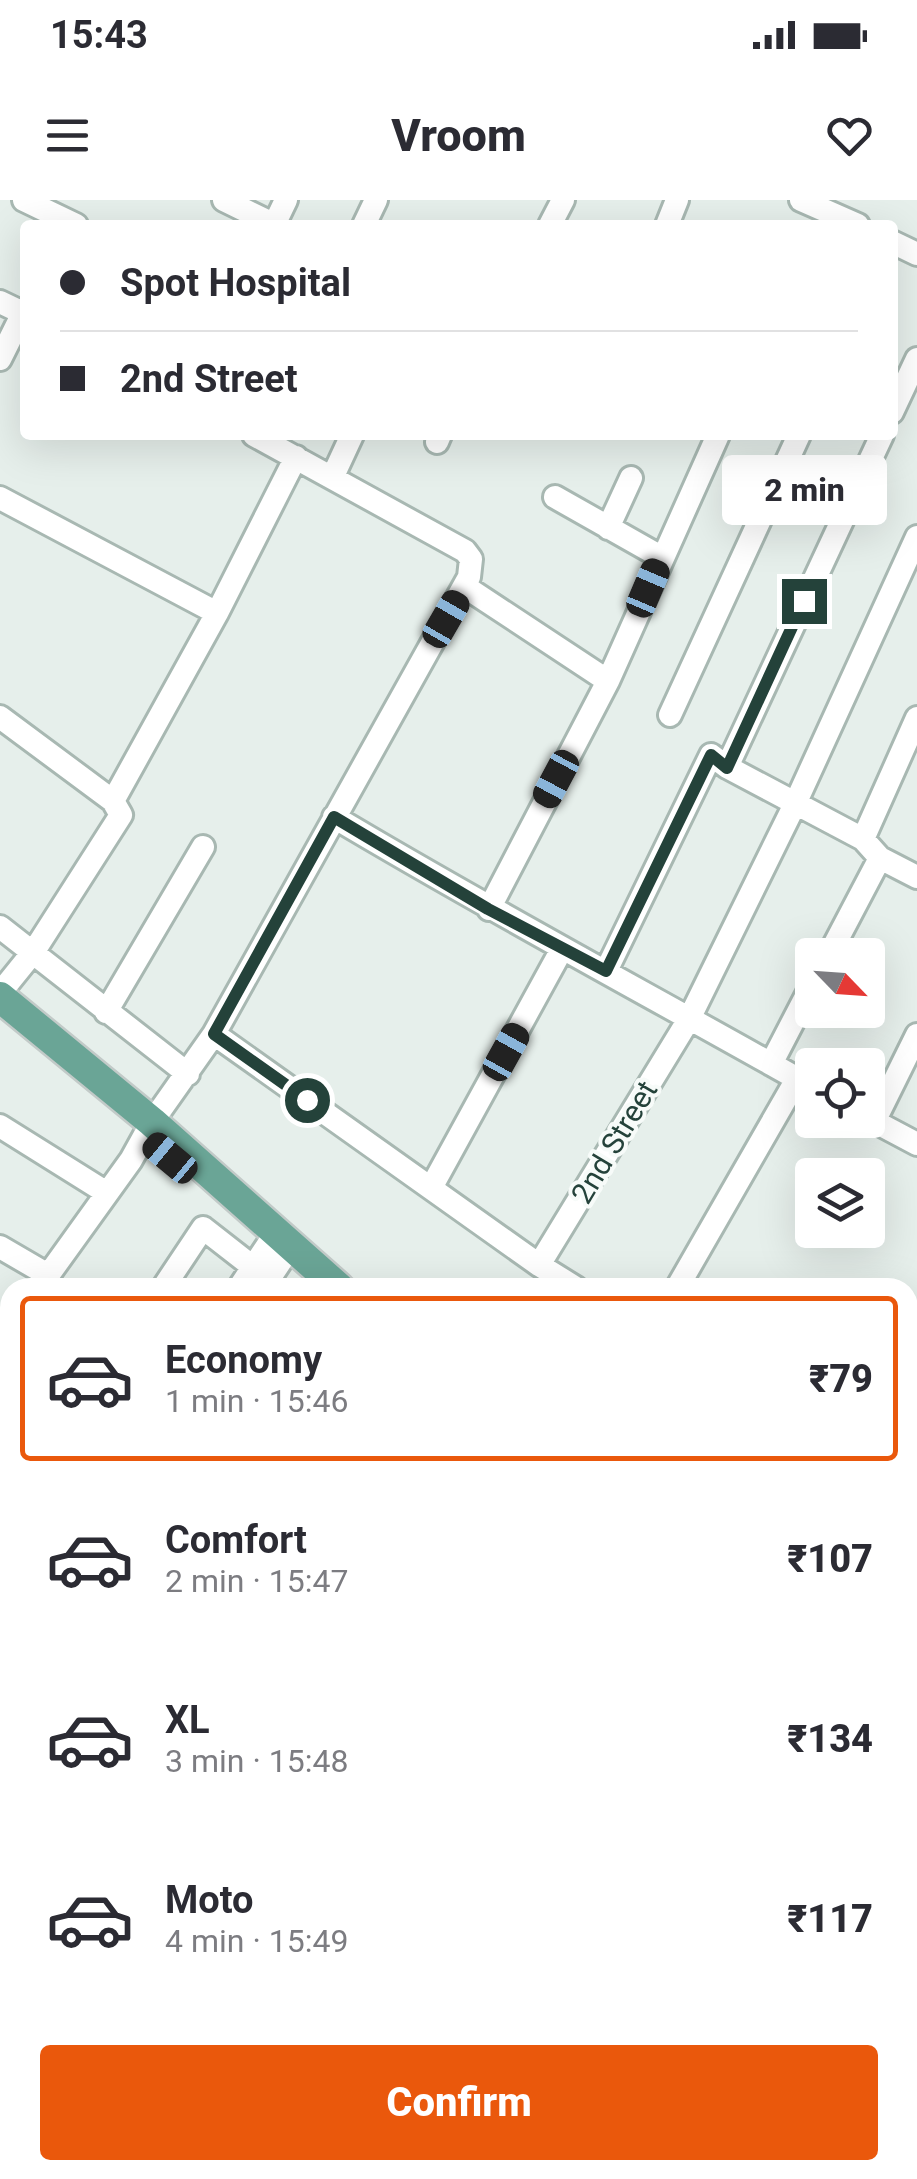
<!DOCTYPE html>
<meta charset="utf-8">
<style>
:root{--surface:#fff;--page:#f2f2f3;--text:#2b2b33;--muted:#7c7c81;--line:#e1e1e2;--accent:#ea580c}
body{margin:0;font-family:Roboto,sans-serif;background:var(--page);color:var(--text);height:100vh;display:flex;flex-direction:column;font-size:38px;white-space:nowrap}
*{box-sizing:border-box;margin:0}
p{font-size:32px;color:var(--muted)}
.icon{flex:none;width:55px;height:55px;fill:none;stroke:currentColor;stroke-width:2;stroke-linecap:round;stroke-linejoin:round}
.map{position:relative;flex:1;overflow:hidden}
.panel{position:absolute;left:0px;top:1078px;width:918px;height:902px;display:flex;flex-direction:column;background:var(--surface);border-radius:30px 30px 0 0;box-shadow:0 10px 40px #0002}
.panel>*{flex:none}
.hud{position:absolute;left:20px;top:20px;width:878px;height:220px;border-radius:10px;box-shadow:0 10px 40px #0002;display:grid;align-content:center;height:220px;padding:0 40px;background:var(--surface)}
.needle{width:65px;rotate:115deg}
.tools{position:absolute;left:795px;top:738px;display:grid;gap:20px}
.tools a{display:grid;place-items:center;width:90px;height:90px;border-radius:10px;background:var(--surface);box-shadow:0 10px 40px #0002;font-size:50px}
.end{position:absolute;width:45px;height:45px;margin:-22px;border:12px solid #24423a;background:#fff;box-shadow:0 0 0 5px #fff}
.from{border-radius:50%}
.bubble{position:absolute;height:70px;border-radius:10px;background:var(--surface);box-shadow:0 10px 40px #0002;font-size:32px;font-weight:800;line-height:70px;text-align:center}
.car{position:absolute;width:30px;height:60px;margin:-30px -15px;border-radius:12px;box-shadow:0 0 8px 2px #0007;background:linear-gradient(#222 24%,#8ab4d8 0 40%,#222 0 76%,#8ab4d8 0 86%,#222 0)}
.hud b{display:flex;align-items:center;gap:35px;height:95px;font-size:38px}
.hud b+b{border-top:2px solid var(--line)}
.hud i{width:25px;height:25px;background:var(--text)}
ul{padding:18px 0 0;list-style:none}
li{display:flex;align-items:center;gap:30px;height:165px;margin:0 20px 15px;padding:0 20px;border:5px solid transparent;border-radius:10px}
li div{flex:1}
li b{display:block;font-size:38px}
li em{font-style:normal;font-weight:800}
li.active{border-color:var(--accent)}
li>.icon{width:90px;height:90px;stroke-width:1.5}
.button{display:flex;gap:20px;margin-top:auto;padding:20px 40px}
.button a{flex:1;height:115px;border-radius:10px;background:var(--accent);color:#fff;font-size:40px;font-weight:800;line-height:115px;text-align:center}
.status{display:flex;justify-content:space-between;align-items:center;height:70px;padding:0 50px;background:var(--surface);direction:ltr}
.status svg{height:28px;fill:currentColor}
header{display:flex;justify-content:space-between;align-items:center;height:130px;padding:0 40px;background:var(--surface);font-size:45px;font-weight:800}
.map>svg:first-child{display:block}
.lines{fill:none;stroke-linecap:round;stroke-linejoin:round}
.minor-casing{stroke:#a8b8b2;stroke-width:28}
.major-casing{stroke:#c2cac8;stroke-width:35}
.minor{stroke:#fff;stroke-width:22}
.major{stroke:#6aa596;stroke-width:30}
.route{stroke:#24423a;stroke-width:12}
.labels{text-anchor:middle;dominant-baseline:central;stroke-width:8;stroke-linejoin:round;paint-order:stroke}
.street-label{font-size:30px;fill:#24423a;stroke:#f7fbf9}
</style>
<div class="status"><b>15:43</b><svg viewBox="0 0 49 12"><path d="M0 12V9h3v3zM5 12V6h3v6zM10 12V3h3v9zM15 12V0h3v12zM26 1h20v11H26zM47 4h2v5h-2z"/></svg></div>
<header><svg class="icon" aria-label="menu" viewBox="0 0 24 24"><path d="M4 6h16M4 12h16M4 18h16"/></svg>Vroom<svg class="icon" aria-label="heart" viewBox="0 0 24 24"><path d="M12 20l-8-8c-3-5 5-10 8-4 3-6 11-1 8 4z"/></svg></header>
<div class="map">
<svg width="917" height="1979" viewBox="0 0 917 1979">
<rect width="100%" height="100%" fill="#e6efeb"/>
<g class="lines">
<defs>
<path id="minor" d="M24,0L76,25
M224,0L275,25
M801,0L858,25
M274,25L286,0
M364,25L376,0
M550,25L563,0
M667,25L677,0
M892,42L917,54
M0,102L25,114
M0,159L25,109
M892,212L917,159
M437,242L440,235
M333,276L352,235
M555,297L661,357
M0,298L217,413
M608,328L631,278
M464,386L608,481
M670,515L799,235
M0,517L113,601
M727,567L882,235
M334,617C491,711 653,797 812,887
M863,639L917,518
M489,709L608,481L718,235
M0,727L188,874
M829,755L880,658
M606,771L711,555L727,567L863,639L880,658L917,677
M0,793L34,751L121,615L113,601L217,413L296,257
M106,812L203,647
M214,834L539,1065L576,1088
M771,864L812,785
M868,918L917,944
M874,922L917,835
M0,926L107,993
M431,988L562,749
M0,1047L48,1075
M539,1065L689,819L795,604L917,337
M39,1088L131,960L152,922L214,834L469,377L471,359L465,351L254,235
M163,1088L203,1028L253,1067
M239,1088L269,1043
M263,1088L285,1055
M677,1088L797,879
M0,1146L10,1131
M908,1212L917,1193
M908,1294L917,1300
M908,1384L917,1367
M0,1483L10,1468
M908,1540L917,1521
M0,1623L10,1629
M908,1694L917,1678
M908,1831L917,1816
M603,1970L618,1979
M838,1970L853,1979
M88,1979L94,1970
M282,1979L287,1970
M906,1979L917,1960"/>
<path id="major" d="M0,797L152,922L339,1088
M908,1589L917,1598
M0,1837L10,1825"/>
</defs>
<!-- minor casing -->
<use href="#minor" class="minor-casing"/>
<!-- major casing -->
<use href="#major" class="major-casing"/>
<!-- minor -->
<use href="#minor" class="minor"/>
<!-- major -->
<use href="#major" class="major"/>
</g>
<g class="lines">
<!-- route -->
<path class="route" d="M307,900L214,834L334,617L488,709L606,771L711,555L727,568L804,401"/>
</g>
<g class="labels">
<!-- street labels -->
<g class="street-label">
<text transform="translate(614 942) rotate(-59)">2nd Street</text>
</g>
</g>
</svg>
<div class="tools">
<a><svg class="needle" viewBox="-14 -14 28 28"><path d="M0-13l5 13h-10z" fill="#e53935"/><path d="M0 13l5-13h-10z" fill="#7c7c81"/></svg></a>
<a><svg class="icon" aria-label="locate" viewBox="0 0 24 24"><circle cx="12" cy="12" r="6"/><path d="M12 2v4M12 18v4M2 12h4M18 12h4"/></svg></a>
<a><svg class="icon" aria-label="layers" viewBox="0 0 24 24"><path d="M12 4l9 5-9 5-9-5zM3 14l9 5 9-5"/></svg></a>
</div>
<i class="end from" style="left:307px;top:900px"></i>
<i class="end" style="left:804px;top:401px"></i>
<div class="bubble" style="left:722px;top:255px;width:165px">2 min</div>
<i class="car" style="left:648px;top:388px;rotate:23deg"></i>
<i class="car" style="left:446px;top:419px;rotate:30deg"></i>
<i class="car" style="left:556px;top:579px;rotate:208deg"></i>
<i class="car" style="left:506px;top:852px;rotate:29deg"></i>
<i class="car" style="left:170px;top:958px;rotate:310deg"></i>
<div class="hud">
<b><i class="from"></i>Spot Hospital</b>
<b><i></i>2nd Street</b>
</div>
<section class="panel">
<ul>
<li class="active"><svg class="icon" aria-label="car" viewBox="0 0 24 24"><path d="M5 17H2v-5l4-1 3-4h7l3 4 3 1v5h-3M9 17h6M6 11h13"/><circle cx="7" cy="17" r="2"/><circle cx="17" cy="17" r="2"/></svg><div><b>Economy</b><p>1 min · 15:46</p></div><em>₹79</em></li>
<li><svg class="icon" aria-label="car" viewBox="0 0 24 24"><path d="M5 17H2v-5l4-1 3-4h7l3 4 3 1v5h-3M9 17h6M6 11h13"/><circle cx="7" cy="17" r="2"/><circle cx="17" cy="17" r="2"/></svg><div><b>Comfort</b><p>2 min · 15:47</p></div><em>₹107</em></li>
<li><svg class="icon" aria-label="car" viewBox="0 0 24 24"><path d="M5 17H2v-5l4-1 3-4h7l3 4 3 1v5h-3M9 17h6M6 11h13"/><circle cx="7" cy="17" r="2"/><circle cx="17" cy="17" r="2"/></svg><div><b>XL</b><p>3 min · 15:48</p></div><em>₹134</em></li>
<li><svg class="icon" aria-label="car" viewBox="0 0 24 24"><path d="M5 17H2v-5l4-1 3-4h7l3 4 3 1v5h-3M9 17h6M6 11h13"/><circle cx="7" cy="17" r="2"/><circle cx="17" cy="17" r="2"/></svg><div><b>Moto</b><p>4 min · 15:49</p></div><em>₹117</em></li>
</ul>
<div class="button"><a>Confirm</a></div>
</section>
</div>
